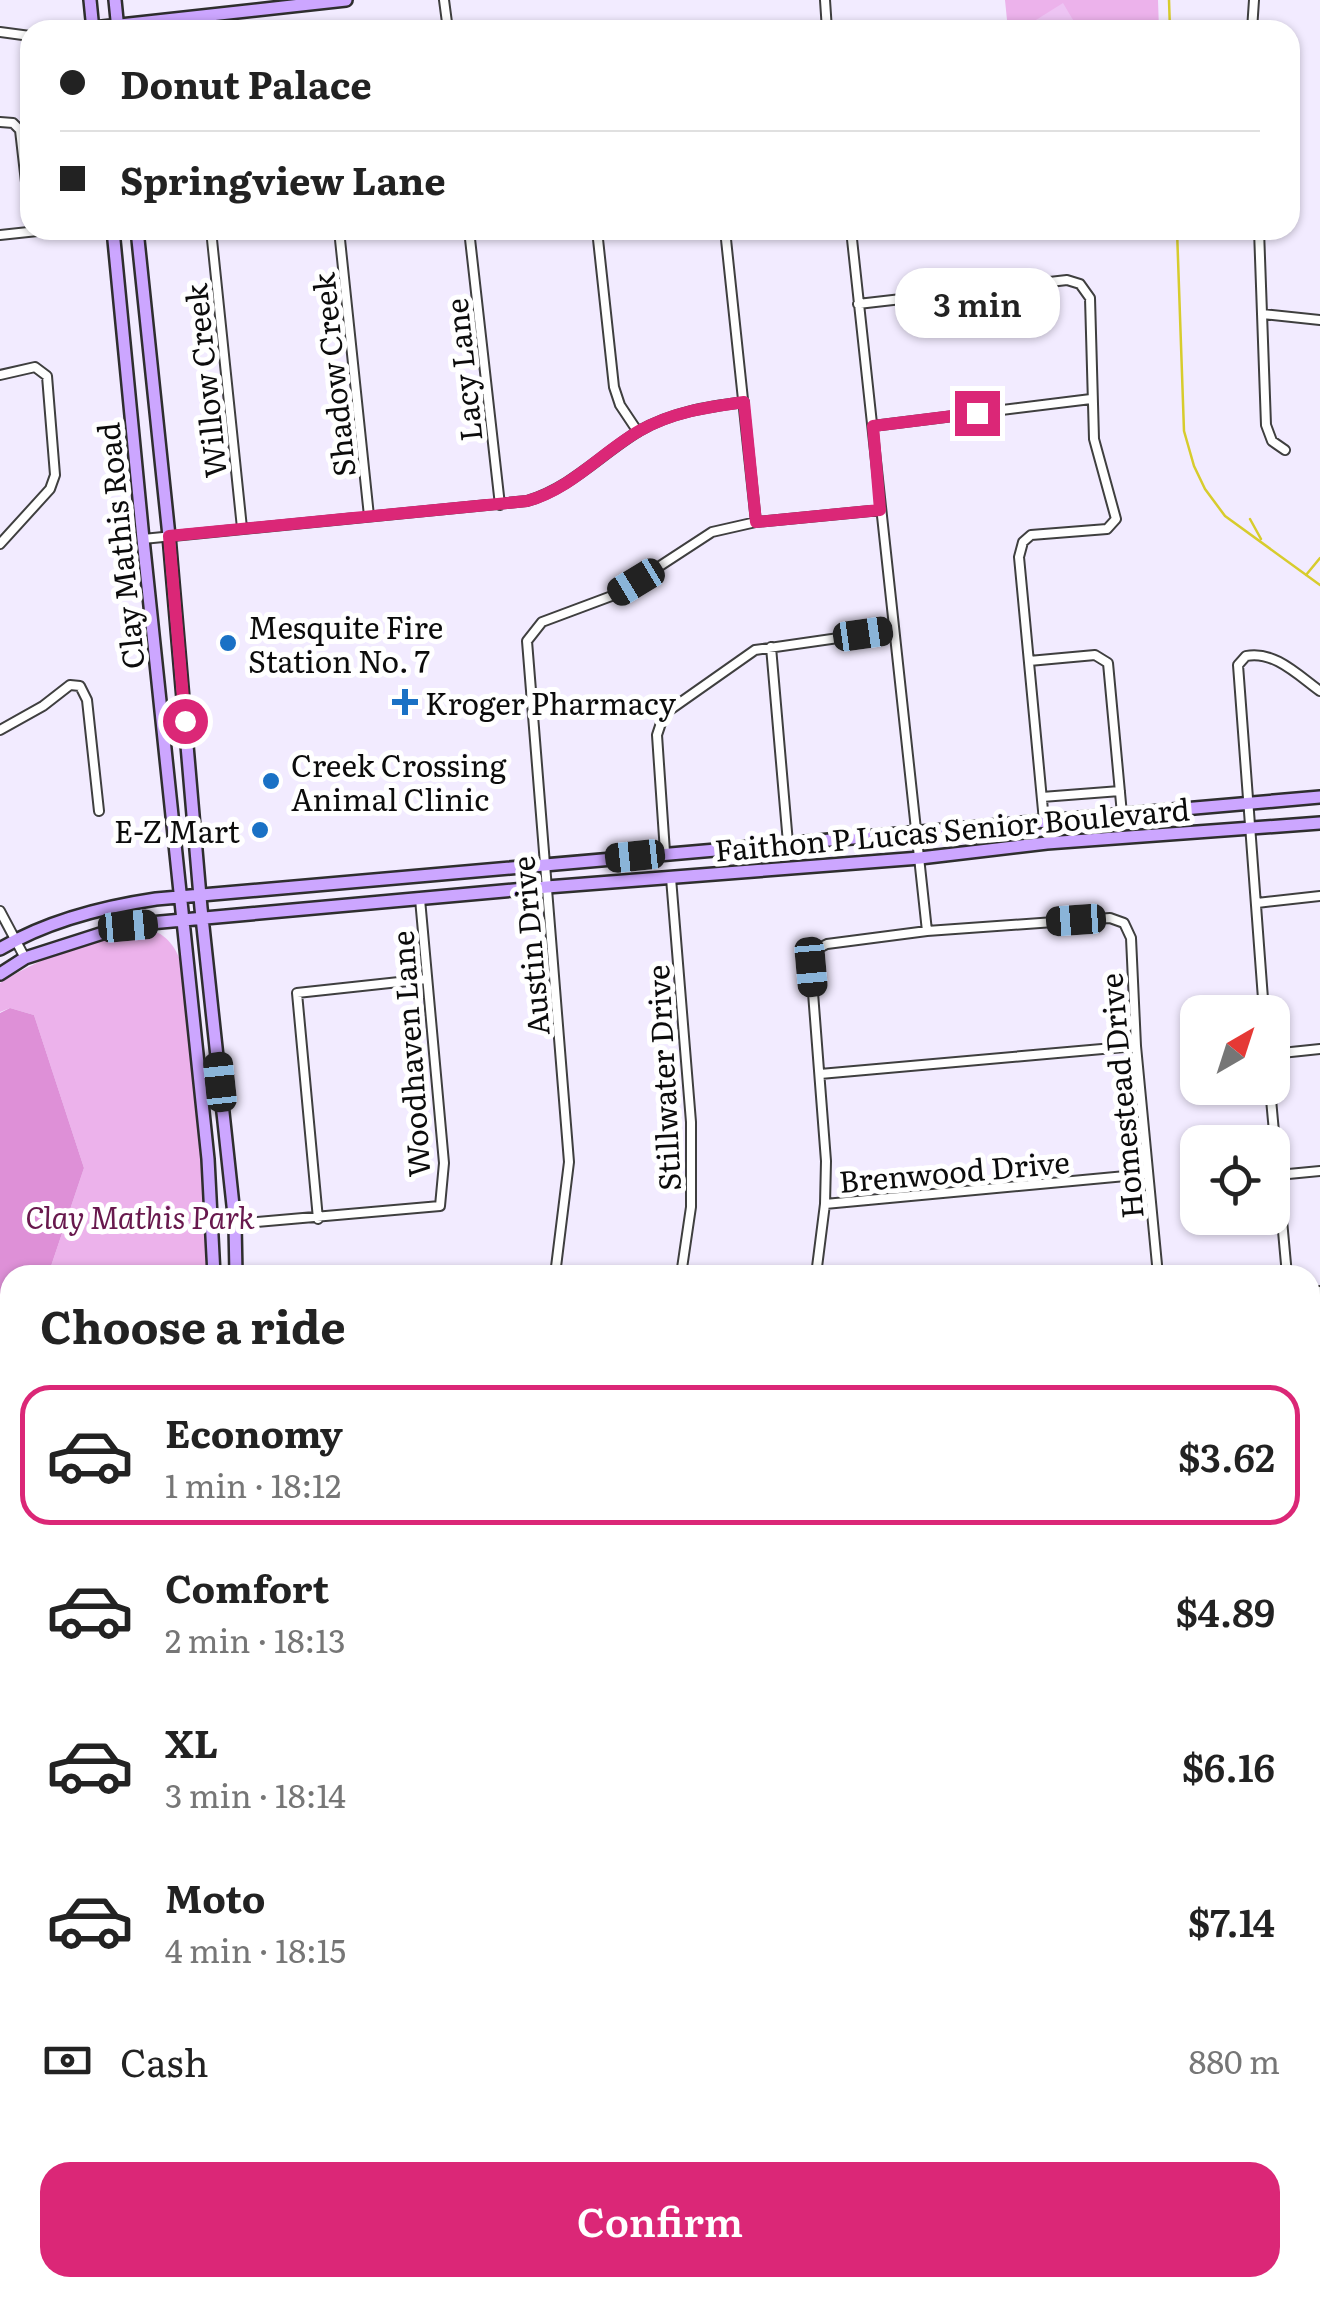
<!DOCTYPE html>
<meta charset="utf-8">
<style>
:root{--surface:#fff;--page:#f2f2f2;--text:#222;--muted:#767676;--line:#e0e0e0;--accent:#db2777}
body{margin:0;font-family:Literata,serif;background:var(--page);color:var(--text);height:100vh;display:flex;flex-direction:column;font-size:38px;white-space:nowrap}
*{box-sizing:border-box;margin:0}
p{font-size:32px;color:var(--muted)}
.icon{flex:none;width:55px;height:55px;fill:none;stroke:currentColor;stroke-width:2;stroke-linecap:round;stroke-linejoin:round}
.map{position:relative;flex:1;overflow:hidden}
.details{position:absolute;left:0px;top:1265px;width:1320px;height:1032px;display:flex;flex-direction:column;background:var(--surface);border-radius:30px 30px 0 0;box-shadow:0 2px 8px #0004}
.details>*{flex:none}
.hud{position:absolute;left:20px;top:20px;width:1280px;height:220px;border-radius:30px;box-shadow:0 2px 8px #0004;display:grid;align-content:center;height:220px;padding:0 40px;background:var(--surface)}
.needle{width:65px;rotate:39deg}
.controls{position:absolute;left:1180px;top:995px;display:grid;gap:20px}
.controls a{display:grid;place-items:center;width:110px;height:110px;border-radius:20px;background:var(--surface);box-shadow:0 2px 8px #0004;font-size:50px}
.end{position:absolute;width:45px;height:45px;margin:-22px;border:12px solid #db2777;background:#fff;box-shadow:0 0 0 5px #fff}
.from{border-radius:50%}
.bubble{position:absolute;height:70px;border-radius:30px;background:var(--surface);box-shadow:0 2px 8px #0004;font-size:32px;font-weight:600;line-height:70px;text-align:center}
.car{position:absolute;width:30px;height:60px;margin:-30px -15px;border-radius:12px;box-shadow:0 0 8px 2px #0007;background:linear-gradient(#222 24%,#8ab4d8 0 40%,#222 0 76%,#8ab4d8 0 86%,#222 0)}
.hud b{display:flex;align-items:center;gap:35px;height:95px;font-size:38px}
.hud b+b{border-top:2px solid var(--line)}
.hud i{width:25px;height:25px;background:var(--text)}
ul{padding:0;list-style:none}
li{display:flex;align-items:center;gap:30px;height:140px;margin:0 20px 15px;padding:0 20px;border:5px solid transparent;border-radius:30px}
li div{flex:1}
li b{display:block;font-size:38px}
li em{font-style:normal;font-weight:600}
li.active{border-color:var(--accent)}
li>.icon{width:90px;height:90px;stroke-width:1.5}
h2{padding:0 40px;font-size:45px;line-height:120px}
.pay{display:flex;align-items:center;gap:25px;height:110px;padding:0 40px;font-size:38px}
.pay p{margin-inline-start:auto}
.action{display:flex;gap:20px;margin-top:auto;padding:20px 40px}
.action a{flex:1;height:115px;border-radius:30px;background:var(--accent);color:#fff;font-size:40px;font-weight:600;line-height:115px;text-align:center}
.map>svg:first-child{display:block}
.green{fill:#ecb2eb}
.forest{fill:#de90d7}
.pitch{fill:#edc4f3}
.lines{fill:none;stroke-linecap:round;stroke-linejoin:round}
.stream{stroke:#d7cc2d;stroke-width:2.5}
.street-casing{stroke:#3f3f3f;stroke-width:12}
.secondary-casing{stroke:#2e2e2e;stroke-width:16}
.street{stroke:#fff;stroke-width:8}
.secondary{stroke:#cca6ff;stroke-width:11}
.route{stroke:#db2777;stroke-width:12}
.poi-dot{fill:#1a71c5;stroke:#fff;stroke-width:4}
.labels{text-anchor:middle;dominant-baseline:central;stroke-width:10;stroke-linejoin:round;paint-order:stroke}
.street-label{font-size:30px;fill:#0c0c0c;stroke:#fff}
.poi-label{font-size:30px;fill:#0c0c0c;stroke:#fff;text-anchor:start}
.park-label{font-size:30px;font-style:italic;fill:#68184d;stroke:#fff}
</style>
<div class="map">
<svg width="1320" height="2297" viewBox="0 0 1320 2297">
<rect width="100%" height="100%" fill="#f2ebff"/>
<!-- green -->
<path class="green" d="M1005,0H1158L1159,30H1008Z
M144,928C165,932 175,945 182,965L205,1186L209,1275H48L84,1168L34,1015L10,1008L0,1012V983C45,955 92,939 144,928Z"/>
<!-- forest -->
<path class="forest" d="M10,1008L34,1015L84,1168L48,1275H10V1595L0,1613V1013Z"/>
<!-- pitch -->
<path class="pitch" d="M1063,3L1076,25L1068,30H1020Z
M5,1691H10V1807L0,1800V1698Z
M0,1912H10V2065H0Z"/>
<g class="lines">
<!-- stream -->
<path class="stream" d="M1169,0L1170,30
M1177,230L1184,431L1194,466L1205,489L1225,516L1320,585
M1250,519L1261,539
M1306,575L1320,558
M0,1296L10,1347
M0,1443L10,1426"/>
<defs>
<path id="street" d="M444,0L448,30
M825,0L827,30
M1252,30L1254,0
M0,32L30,36
M0,122L13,123L20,130L30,217
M211,230L242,528
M339,230L369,516
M469,230L500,505
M597,230L614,387L620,405L638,432
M725,230L756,522
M851,230L927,931
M1259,230L1266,425L1272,441L1285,450
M0,235L47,230
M858,304L1067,280L1080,284L1090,298L1094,439L1116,519L1107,529L1031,535L1023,542L1019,557L1044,821
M1262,314L1320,320
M0,375L35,367L47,376L55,475L50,489L0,544
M873,426L1091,399
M143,539L527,501C571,488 601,454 639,431C672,412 707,407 744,402
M771,647L788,843
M1029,661L1095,655L1108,663L1122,814
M0,730L43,706L70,685L80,686L87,700L99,811
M1042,797L1120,791
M665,852L657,735L664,714L755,650L894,630
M671,878L691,1122V1207L681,1275
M1257,903L1320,896
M0,911L25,958
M1264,1012L1238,665L1246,656C1274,650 1299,676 1320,691
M1272,1054L1320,1049
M820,1074L1136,1046
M1270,1088L1287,1275
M1278,1175L1320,1171
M825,1204L1147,1174
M318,1219L297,993L427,979
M235,1224L440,1206L444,1163L420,899
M555,1275L569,1162L527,641L542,622L617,594L712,532L756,522L881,510
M816,1275L825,1204L826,1161L811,967L817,949L827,944L927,931L1110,918L1124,923L1131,938L1136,1046L1158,1275
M1310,1292L1320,1291
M1310,1416L1320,1415
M1310,1537L1320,1630
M1310,1670L1320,1669
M391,2288L392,2297
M759,2288L760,2297
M883,2288L884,2297
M1006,2288V2297
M1128,2288L1129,2297
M1251,2288L1252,2297"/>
<path id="secondary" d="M90,0L93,30
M115,0L118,30
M93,28L346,0
M113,230L143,539L208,1159L214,1275
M137,230L169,536L201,908L235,1224L236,1275
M0,949C47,921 102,907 156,899L1320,797
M0,974L25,958L128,925L547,887L920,858L1047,843L1320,823
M1310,1956L1320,1955
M146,2288L147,2297
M170,2288L171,2297"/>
</defs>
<!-- street casing -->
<use href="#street" class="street-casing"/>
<!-- secondary casing -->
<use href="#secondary" class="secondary-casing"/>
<!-- street -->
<use href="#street" class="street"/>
<!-- secondary -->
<use href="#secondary" class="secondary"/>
</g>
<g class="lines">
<!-- route -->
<path class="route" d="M185,721L169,536L527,501C571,489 601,453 639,431C672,412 708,407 744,402L756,522L880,510L873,426L977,413"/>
</g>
<!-- markers -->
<g class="poi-dot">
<circle cx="228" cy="643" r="10"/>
<path d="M400 687h10v10h10v10h-10v10h-10v-10h-10v-10h10z"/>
<circle cx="271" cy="781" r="10"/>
<circle cx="260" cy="830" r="10"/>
</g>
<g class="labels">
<!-- street labels -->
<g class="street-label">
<text transform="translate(462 370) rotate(-96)">Lacy Lane</text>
<text transform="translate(332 375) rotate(-96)">Shadow Creek</text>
<text transform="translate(204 381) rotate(-96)">Willow Creek</text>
<text transform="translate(119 546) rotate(-96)">Clay Mathis Road</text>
<text transform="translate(952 828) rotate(-5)">Faithon P Lucas Senior Boulevard</text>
<text transform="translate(529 946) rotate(-95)">Austin Drive</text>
<text transform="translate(409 1054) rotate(-94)">Woodhaven Lane</text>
<text transform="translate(662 1078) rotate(-93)">Stillwater Drive</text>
<text transform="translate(1120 1096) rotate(-95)">Homestead Drive</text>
<text transform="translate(954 1170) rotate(-5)">Brenwood Drive</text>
</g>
<!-- poi labels -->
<g class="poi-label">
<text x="248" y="626">Mesquite Fire<tspan x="248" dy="34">Station No. 7</tspan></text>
<text x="425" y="702">Kroger Pharmacy</text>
<text x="291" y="764">Creek Crossing<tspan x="291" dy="34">Animal Clinic</tspan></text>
<text x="240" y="830" text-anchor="end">E-Z Mart</text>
</g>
<!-- park labels -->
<g class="park-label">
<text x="140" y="1216">Clay Mathis Park</text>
</g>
</g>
</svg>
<div class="controls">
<a><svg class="needle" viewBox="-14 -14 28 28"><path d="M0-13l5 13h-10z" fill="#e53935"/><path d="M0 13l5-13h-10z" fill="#767676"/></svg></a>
<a><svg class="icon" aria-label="locate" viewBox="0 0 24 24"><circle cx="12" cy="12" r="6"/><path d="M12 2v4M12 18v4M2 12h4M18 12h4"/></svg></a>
</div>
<i class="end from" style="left:185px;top:721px"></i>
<i class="end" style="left:977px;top:413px"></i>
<div class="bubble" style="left:895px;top:268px;width:165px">3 min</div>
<i class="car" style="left:636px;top:582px;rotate:239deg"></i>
<i class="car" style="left:863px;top:634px;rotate:82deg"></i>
<i class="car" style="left:635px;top:856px;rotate:264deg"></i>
<i class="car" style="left:1076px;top:920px;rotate:266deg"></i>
<i class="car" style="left:128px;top:926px;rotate:85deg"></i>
<i class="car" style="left:811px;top:967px;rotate:175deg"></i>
<i class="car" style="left:220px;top:1082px;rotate:354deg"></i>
<div class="hud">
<b><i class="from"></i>Donut Palace</b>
<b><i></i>Springview Lane</b>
</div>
<section class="details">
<h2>Choose a ride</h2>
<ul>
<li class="active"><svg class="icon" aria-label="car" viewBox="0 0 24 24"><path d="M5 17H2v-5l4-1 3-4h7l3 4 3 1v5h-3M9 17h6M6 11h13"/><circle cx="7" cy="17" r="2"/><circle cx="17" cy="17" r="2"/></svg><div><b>Economy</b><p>1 min · 18:12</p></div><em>$3.62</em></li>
<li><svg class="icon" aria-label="car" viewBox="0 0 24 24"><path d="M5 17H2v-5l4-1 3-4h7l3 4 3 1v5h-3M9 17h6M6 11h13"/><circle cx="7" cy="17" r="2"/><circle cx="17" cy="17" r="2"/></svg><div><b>Comfort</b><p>2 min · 18:13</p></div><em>$4.89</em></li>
<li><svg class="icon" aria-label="car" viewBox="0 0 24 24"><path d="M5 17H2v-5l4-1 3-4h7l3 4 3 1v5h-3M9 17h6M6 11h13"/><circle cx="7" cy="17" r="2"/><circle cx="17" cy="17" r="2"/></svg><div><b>XL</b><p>3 min · 18:14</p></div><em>$6.16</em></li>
<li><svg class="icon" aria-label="car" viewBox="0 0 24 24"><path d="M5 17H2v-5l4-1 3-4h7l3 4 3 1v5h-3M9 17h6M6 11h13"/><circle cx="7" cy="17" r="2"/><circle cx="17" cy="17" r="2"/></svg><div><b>Moto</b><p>4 min · 18:15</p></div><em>$7.14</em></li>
</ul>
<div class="pay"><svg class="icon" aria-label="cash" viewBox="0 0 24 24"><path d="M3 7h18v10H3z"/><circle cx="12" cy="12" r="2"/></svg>Cash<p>880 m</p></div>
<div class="action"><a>Confirm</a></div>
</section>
</div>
